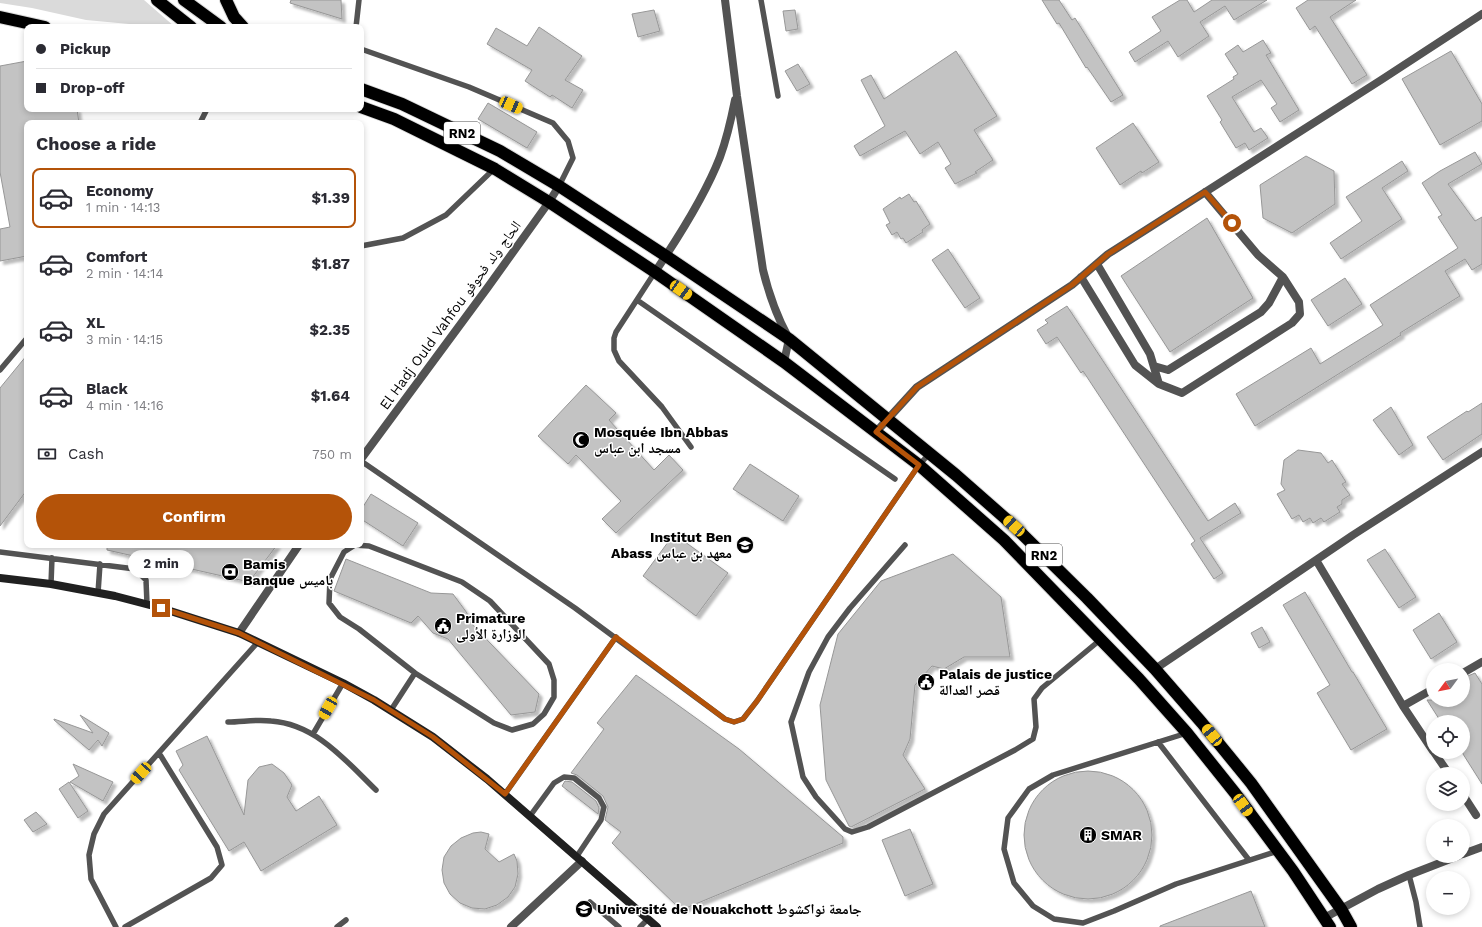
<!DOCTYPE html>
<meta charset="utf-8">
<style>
:root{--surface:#fff;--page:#f2f2f3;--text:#2b2b33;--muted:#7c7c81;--line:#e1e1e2;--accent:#b45309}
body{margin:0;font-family:"Work Sans","Noto Naskh Arabic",sans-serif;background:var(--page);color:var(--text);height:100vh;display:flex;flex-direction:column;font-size:15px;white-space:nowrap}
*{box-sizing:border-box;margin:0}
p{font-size:13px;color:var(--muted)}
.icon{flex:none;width:22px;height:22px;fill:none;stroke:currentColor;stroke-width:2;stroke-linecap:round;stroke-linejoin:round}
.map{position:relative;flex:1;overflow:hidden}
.drawer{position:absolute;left:24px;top:120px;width:340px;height:428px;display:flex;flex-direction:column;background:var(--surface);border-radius:8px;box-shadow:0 2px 6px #0003}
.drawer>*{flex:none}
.guide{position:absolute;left:24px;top:24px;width:340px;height:88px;border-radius:8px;box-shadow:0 2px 6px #0003;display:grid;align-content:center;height:88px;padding:0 12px;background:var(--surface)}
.needle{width:26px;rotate:238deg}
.controls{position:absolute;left:1426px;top:663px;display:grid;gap:8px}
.controls a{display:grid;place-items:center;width:44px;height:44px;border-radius:50%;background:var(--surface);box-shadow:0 2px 6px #0003;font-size:20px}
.end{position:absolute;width:18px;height:18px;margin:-9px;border:5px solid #b45309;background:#fff;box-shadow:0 0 0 2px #fff}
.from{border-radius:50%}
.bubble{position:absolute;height:28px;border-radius:14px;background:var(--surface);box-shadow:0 2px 6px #0003;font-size:13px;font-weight:700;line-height:28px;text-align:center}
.car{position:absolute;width:12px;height:24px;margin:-12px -6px;border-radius:5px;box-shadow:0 0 3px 1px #0007;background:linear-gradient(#f5c518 24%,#345 0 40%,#f5c518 0 76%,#345 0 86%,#f5c518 0)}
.guide b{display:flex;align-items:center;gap:14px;height:38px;font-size:15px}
.guide b+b{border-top:1px solid var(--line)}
.guide i{width:10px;height:10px;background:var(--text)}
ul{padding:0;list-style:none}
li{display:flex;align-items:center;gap:12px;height:60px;margin:0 8px 6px;padding:0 4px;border:2px solid transparent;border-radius:8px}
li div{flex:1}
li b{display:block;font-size:15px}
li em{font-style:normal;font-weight:700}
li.current{border-color:var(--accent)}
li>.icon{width:36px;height:36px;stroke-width:1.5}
h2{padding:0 12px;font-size:18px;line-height:48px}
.pay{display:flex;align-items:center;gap:10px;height:44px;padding:0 12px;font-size:15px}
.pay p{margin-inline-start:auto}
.action{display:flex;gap:8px;margin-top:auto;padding:8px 12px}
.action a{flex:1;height:46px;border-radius:24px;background:var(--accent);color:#fff;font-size:16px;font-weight:700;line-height:46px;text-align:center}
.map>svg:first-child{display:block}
.green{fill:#dadada}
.building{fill:#c3c3c3;stroke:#979797;filter:url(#shadow)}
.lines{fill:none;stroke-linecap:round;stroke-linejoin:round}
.highway-casing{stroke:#dbdbdb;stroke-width:14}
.lane{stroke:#535353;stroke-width:5.5}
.street{stroke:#535353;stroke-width:8}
.secondary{stroke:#202020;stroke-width:8}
.highway{stroke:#000;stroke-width:12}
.route{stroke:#b45309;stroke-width:5}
.labels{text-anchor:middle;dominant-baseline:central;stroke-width:3;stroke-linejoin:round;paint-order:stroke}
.shield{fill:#fff;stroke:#4c4c4c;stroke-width:1}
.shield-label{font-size:13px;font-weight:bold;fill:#000}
.street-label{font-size:14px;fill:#000;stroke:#fff}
.poi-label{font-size:14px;font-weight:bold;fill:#000;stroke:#fff;text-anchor:start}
</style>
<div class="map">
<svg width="1482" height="927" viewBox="0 0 1482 927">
<defs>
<filter id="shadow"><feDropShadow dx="3.5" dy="3.5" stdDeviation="1" flood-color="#0004"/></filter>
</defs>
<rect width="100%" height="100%" fill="#fff"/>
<!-- green -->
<path class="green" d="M0,0H144L175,27H145L140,25L86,20L32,8L0,3Z"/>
<!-- building -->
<path class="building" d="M291,0H341L342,19L290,3Z
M1042,0H1059L1072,20L1075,18L1123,95L1111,102L1087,67L1086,68L1059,23L1057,24Z
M1180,0H1187L1194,12L1212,0H1267L1234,20L1225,6L1200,22L1209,36L1178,57L1168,41L1135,62L1129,52L1161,31L1152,17Z
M1308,0H1356L1330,17L1367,75L1352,84L1315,26L1310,30L1296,8Z
M654,10L660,31L638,37L632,14Z
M795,10L798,29L786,31L783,11Z
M539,27L582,56L565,80L583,90L572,108L552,95L550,97L525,81L532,70L487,44L496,28L527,46Z
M1263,40L1271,53L1266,55L1299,110L1280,122L1271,108L1277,104L1261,80L1232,97L1254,132L1261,128L1268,138L1249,150L1245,143L1236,148L1220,122L1222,120L1207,96L1234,79L1233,77L1238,74L1225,54L1238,45L1243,52Z
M956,51L997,116L974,130L993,160L975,172L977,173L955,184L945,168L951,164L938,142L920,154L905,131L860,156L854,146L885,126L861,80L871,75L884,99Z
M1451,51L1482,104V121L1440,145L1402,79Z
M27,61V109H77L79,123H27V256L0,261V229L10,227L0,172V66Z
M798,64L810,84L797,91L785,71Z
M488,103L537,132L527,148L478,119Z
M1133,123L1159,162L1142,173L1141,171L1120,185L1096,148Z
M1475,152L1482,164L1448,184L1475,221L1482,217V264L1472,270L1465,259L1445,271L1460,296L1400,333L1401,335L1255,426L1236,394L1311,348L1320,364L1383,325L1370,305L1458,248L1438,217L1442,215L1422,183L1440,171Z
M1306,156L1334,171L1335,204L1292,233L1263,218L1260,185Z
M1402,161L1408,171L1382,188L1402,219L1341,259L1330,243L1362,221L1346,197Z
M909,194L914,202L916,201L930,224L922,230L923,232L906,243L903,238L901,239L897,232L892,235L886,225L890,223L883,209L900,197L901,199Z
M1207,218L1253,298L1170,352L1121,276Z
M948,249L980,298L965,308L932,260Z
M1345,278L1362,304L1328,326L1311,300Z
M1067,306L1208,521L1235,503L1241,513L1200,538L1223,573L1214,579L1191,544L1195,541L1083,371L1081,373L1057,337L1046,344L1037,330L1048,323L1045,320Z
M27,355V490L0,526V388Z
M586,385L616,413L609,420L654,470L669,455L683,470L616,533L602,519L621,501L576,455L568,464L538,436Z
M1482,403V434L1443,460L1427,437L1467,411L1468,412Z
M1391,407L1413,445L1399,455L1373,420Z
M1298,450L1321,453L1328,463L1332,460L1346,482L1342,484L1350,495L1342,500V504L1337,507L1340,512L1324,522L1321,518L1313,523L1310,518L1303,522L1299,515L1292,519L1277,494L1285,490L1281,484L1284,460Z
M750,464L799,496L783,521L733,489Z
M371,494L418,523L403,546L361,519V510Z
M674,534L728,573L696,616L643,576Z
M107,545H277L249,582L107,550Z
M1385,549L1416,597L1399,608L1367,560Z
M953,554L1001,597L1010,657H964L944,669L932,666L915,685L910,739L903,755L925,789L851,827L849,826L826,780L820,705L838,634L881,581Z
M346,559L431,593L453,594L467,613L468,620L539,694L535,712L511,715L448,639L433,633L418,616L411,623L334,591Z
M1305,592L1352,672H1353L1387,729L1351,750L1317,693L1330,685L1283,605Z
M1439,613L1457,642L1431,659L1413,630Z
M1262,627L1270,642L1259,648L1251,633Z
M1475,673L1482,684V784L1463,754V722H1441L1427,700H1463V678Z
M636,675L739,749L843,837V843L681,910L612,843L621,832L605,820L608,807L603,796L577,775L571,773L604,729L597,723Z
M80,715L109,733L102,746L98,740L89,750L54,720V719L93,733Z
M207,736L244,815L248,780L259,767L272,764L284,773L292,785L287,797L296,811L319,796L337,825L261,871L244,842L229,851L179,770L183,765L176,751Z
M73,764L113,782L103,801L70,782L79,776Z
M1024 835a64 64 0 1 1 128 0a64 64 0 1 1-128 0Z
M565,781L572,782L596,801L599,808L598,814L562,786Z
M69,782L88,811L78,818L59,789Z
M36,812L47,824L33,832L24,820Z
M910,829L933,884L905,896L882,840Z
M481,832L489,834L485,849L499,862L514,854L517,861L518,874L515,887L508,897L497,905L485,909L472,908L460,903L450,894L444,883L442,870L444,857L451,846L461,838L473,833Z
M1251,891L1265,927H1160V926Z"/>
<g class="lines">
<defs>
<path id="highway" d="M157,0L191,27
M184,0L221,27
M226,0L234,17L243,27
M0,17L45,27
M361,89L402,104L500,151L559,186L666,256L789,339L956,475L1014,526L1087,598L1155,669L1202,723L1251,783L1341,909L1351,927
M361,107L394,119L495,169L549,202L655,272L784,362L919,465L1004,540L1139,679L1187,733L1235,793L1293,871L1330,927"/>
</defs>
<!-- highway casing -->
<use href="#highway" class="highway-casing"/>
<!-- lane -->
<path class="lane" d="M761,0L778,96
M356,27L359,0
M361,49L469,87L553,123L568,141L573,158L559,186
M200,123L207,109
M361,246L403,238L446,215L494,169
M655,272L616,332L614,338V350L619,361L662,407L691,447
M637,300L895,479
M0,370L27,338
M361,461L575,608L725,719L734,722L743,719L757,701L919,465L930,453
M354,545L369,546L462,582L490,601L549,664L554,680V697L544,714L533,724L512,730L494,723L415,673L359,629L340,617L329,603L330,579L344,552L355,545
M905,545L850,608L828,637L809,672L791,722L803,777L816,797L845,829L852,832L868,827L1015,750L1033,739L1036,727L1034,699L1042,688L1100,640
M0,552L135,569L146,580L147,604
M51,584L52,558
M98,593L100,564
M391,710L415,673
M228,722C242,722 257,719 271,721C316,724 346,761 376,790
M1187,733L1053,775L1029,789L1008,818L1004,849L1014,883L1033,906L1054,919L1083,923L1114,911L1176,884L1278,851
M313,734L343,683
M1158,742L1249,860
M505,794L616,637
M530,816L554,783L564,777L574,778L599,798L604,807L601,820L577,856
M1409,875L1416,902L1420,927
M590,902L619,927
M116,927L91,879L89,855L94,834L104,814L258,642
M125,927L211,878L222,865L217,847L159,753
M337,927L346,920
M640,927L648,919"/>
<!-- street -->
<path class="street" d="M725,0L737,96L763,270C769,295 777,317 789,339L784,362
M1097,264L1150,354L1159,384
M655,272C678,238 705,196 720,157C727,138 731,120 735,100
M1081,277L1135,365L1159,384L1182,393L1292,323L1300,314L1299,302L1283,277L1258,255L1205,192
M1154,366L1168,370L1261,312L1269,303L1283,277
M876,432L917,387L1072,285L1108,254L1381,80L1482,14
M361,459L488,287L549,202L559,186
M1316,560L1403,706L1433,751
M239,633L299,545
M1155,669L1353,535L1482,452
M1463,673L1482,662
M1403,706L1433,689
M1434,752L1449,774
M1463,795L1476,815
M1463,854L1482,847
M1324,918L1378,889L1409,875L1458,856
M511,927L582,861"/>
<!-- secondary -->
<path class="secondary" d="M0,578L51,584L115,596L161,608L239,633L343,683L374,700L433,737L487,779L657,927"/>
<!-- highway -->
<use href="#highway" class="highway"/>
</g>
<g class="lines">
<!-- route -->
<path class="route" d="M161,608L239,633L374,700L433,737L505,794L616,637L725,719L734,722L743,719L757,701L919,465L876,432L917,387L1072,285L1108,254L1205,192L1232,223"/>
</g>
<!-- icons -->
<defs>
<symbol id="mosque-disc" viewBox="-11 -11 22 22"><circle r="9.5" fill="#000" stroke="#fff"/><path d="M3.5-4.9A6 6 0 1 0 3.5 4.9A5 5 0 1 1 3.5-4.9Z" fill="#fff"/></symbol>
<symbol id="university-disc" viewBox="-11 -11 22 22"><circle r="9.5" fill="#000" stroke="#fff"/><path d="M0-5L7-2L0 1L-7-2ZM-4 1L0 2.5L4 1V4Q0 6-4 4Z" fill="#fff"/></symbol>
<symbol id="bank-disc" viewBox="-11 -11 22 22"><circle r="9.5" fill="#000" stroke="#fff"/><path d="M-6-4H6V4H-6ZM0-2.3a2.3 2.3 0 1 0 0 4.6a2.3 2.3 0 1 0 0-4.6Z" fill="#fff"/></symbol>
<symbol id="civic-disc" viewBox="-11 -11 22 22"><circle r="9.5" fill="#000" stroke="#fff"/><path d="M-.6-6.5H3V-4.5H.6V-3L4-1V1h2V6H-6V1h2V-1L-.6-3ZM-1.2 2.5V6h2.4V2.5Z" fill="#fff"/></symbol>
<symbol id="building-disc" viewBox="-11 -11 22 22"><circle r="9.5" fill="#000" stroke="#fff"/><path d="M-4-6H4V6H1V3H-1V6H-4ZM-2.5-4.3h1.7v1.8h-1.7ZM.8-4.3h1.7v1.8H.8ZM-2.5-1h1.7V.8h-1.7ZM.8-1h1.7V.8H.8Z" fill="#fff"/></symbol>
</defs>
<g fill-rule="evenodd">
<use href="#mosque-disc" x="571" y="430" width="20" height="20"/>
<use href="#university-disc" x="735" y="535" width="20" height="20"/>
<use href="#bank-disc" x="220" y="562" width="20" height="20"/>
<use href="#civic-disc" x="433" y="616" width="20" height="20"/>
<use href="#civic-disc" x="916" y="672" width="20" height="20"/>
<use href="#building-disc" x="1078" y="825" width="20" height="20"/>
<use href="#university-disc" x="574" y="899" width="20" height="20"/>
</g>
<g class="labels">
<!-- shield labels -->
<g class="shield">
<rect x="444" y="122" width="36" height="22" rx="3"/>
<rect x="1026" y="544" width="36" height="22" rx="3"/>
</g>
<g class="shield-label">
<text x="462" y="133">RN2</text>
<text x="1044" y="555">RN2</text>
</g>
<!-- street labels -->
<g class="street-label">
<text transform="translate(450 315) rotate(-54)">El Hadj Ould Vahfou الحاج ولد فحوفو</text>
</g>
<!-- poi labels -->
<g class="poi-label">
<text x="594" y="432">Mosquée Ibn Abbas<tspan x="594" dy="16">مسجد ابن عباس</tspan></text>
<text x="732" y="537" text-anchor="end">Institut Ben<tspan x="732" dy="16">Abass معهد بن عباس</tspan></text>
<text x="243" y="564">Bamis<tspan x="243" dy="16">Banque باميس</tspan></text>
<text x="456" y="618">Primature<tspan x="456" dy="16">الوزارة الأولى</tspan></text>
<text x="939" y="674">Palais de justice<tspan x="939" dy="16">قصر العدالة</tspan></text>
<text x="1101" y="835">SMAR</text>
<text x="597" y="909">Université de Nouakchott جامعة نواكشوط</text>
</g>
</g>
</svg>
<div class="controls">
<a><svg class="needle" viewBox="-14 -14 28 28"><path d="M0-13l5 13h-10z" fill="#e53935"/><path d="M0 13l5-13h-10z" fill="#7c7c81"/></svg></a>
<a><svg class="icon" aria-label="locate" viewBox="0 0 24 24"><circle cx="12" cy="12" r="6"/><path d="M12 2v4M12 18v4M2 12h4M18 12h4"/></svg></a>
<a><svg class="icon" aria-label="layers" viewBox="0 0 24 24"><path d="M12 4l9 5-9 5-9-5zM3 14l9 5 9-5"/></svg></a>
<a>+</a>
<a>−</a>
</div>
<i class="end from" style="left:1232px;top:223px"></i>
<i class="end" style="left:161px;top:608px"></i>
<div class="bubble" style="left:128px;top:550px;width:66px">2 min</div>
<i class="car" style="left:511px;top:105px;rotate:114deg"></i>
<i class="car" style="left:681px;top:290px;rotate:125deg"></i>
<i class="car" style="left:1014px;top:526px;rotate:312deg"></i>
<i class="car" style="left:328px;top:708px;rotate:210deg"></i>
<i class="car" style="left:1212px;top:735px;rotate:321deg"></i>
<i class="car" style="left:141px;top:773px;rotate:222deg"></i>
<i class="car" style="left:1243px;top:805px;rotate:144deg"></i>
<div class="guide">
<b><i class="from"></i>Pickup</b>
<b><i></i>Drop-off</b>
</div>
<section class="drawer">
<h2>Choose a ride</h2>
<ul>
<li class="current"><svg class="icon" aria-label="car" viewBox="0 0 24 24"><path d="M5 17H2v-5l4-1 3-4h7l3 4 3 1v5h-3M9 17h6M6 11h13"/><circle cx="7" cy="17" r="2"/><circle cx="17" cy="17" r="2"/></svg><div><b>Economy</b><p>1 min · 14:13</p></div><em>$1.39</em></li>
<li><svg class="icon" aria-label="car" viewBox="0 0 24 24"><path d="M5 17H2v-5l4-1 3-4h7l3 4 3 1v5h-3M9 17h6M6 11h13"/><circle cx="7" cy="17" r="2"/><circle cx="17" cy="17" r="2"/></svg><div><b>Comfort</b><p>2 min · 14:14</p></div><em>$1.87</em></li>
<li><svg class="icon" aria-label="car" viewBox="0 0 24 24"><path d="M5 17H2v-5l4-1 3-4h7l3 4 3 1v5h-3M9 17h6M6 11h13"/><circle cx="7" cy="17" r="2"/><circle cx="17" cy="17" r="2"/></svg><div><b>XL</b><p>3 min · 14:15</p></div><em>$2.35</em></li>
<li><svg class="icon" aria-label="car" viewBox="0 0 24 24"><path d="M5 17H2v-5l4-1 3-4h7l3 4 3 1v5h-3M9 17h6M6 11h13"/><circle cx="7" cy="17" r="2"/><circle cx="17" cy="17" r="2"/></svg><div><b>Black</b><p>4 min · 14:16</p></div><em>$1.64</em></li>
</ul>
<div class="pay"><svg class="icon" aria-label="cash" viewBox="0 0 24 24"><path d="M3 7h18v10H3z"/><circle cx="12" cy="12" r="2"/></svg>Cash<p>750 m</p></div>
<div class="action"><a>Confirm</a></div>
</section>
</div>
